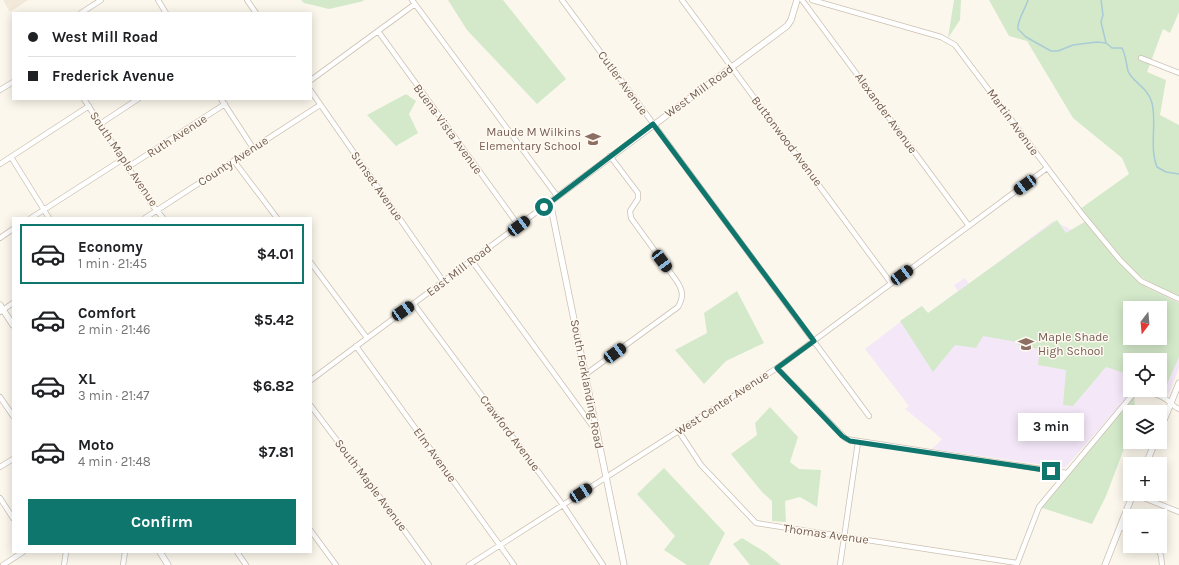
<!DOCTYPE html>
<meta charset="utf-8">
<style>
:root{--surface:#fff;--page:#f6f6f6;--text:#202124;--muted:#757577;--line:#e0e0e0;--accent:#0f766e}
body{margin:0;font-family:Karla,sans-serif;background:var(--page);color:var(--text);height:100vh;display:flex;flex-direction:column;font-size:15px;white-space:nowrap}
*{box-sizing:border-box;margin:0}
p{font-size:13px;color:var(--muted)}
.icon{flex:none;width:22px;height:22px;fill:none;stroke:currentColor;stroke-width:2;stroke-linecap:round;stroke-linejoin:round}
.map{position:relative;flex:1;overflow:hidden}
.panel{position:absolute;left:12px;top:217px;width:300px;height:336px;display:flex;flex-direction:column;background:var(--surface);border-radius:0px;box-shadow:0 2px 10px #0003}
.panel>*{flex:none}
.banner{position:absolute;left:12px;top:12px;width:300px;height:88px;border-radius:0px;box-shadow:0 2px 10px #0003;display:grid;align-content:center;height:88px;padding:0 16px;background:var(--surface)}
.needle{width:26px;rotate:196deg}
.controls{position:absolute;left:1123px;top:301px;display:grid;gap:8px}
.controls a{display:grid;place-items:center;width:44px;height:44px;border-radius:0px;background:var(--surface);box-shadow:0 2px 10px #0003;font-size:20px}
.end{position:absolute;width:18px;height:18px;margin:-9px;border:5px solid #0f766e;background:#fff;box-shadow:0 0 0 2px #fff}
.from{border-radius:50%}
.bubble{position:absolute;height:28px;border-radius:0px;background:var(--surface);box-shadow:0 2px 10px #0003;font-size:13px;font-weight:700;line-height:28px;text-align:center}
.car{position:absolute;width:12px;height:24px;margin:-12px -6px;border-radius:5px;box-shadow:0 0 3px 1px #0007;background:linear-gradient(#222 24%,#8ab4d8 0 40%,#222 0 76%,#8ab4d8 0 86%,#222 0)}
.banner b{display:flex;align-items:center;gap:14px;height:38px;font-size:15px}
.banner b+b{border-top:1px solid var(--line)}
.banner i{width:10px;height:10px;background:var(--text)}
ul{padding:7px 0 0;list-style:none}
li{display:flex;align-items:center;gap:12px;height:60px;margin:0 8px 6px;padding:0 8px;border:2px solid transparent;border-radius:0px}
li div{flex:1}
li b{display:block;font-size:15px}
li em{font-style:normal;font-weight:700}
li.on{border-color:var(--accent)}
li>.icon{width:36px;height:36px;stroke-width:1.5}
.button{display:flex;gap:8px;margin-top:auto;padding:8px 16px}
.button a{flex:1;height:46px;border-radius:0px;background:var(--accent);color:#fff;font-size:16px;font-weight:700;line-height:46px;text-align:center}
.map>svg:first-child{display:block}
.residential{fill:#f3e9da}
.education{fill:#f4e8f8;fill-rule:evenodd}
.green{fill:#d4e9ca;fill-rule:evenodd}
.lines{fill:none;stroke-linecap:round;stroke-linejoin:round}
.stream{stroke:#a8cbd6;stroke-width:1.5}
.minor-casing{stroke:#cdc0b2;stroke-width:6}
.tertiary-casing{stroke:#cdc0b2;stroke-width:7}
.minor{stroke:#fff;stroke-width:4.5}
.tertiary{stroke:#fff;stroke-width:5.5}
.route{stroke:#0f766e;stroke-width:5}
.labels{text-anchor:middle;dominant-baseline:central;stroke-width:3;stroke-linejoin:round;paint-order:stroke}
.street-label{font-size:12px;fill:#766050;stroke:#fefaf2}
.education-label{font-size:12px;fill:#785e54;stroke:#fefaf2;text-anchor:end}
</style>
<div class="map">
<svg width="1179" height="565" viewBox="0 0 1179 565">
<rect width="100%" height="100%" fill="#fbf7ec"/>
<!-- residential -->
<path class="residential" d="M3,0H28L10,12Z"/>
<!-- education -->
<path class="education" d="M1053,221L1081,234L1145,286L1179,303V368L1168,396L1151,390H1160V360H1130V390H1135L1131,393L1065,468L932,449L942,439L905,409L909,406L865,349L921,306L927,314L958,291L954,285L965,278L969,284ZM1130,308H1160V338H1130Z"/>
<!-- green -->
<path class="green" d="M301,0H363L364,1L329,9L304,3Z
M448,0H503L566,79L537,104L467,30Z
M954,0H961L960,20L948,38Z
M989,0H1179V12L1170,33L1163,29L1147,72L1166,80L1160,115L1179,125V299L1136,274L1133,277L1148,288L1179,303V357L1165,389L1160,387V360H1130V375L1106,367L1073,406L1063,405L1066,370L1038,365L1040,349L1019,346L1017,342L983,336L976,348L955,345L933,372L900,321L922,306L928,313L1057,220L1066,233L1086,221L1080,209L1129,174L1122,158L1073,118L1027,41L1009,36ZM1130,308H1160V338H1130Z
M406,94L416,101L409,114L418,133L396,146L367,115Z
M737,291L764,343L726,361L704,384L675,350L707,333L704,313Z
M1134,393L1135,412H1130V433L1106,496L1092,524L1039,507Z
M770,407L798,437L790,462L799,469L821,470L817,507L800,497L785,501L786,522L772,521V501L762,492L731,454L757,435L755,423Z
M664,468L725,533L709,565H687L664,550L675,536L637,494Z
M742,538L765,552L781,565H750L733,544Z"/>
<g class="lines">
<!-- stream -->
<path class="stream" d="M1028,0C1025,10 1017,20 1018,29L1026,37L1051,51H1058L1073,45L1097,42L1106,43L1112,48H1122C1126,56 1126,63 1128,71C1132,82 1148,87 1152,103C1157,123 1149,147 1157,167L1166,172L1179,174
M1101,0L1103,15L1101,22L1106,43"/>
<defs>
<path id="minor" d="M158,0L166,13
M247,0L256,13
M412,0L557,196
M562,0L869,416
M682,0L891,283
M802,0L969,226
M812,0L941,37L955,45L1082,214L1120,260L1141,281L1179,299
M81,13L101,0
M378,31L519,226
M1141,58L1179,73
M311,80L415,4
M0,90L13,82
M311,91L443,281
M84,99L153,206L163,218
M221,99L253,148
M100,124L138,99
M11,157L49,218
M234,161L277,218
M0,164L89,106
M128,167L225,104
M31,218L123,159
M145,218L320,105
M0,238L13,229
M472,261L596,431
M311,263L367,338
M414,304L563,505L603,565
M0,312L13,303
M356,346L514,565
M777,368L846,439L1067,473
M586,374L678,307C684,297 683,290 676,280L631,218L630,211L638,199V193L610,156
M311,380L550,202
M0,397L13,416
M311,406L391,512L429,565
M678,430L701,465L756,523L1017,563
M0,467L13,459
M1134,494L1179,512
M0,498L13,518
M1120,527L1130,531
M311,531L336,565
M1157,546L1161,556L1162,565
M237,552L246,565
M1017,564L1039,507L1134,393C1142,389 1159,394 1167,400C1172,403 1172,406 1179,409
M3,565L23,552
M64,565L66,552
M123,565L125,552
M469,565L777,368L1047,168
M840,565L858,442"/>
<path id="tertiary" d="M0,305L13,325
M1160,430L1179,383
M1146,464L1155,442
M160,552L168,565
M624,565L550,202L787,26L791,20L797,0
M1105,565L1133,494"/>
</defs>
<!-- minor casing -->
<use href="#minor" class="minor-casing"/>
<!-- tertiary casing -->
<use href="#tertiary" class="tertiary-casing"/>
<!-- minor -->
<use href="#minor" class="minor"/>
<!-- tertiary -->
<use href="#tertiary" class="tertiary"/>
</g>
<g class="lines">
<!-- route -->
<path class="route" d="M544,207L653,124L814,341L777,368L842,436L850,441L1051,471"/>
</g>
<!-- icons -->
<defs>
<symbol id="school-bare" viewBox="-9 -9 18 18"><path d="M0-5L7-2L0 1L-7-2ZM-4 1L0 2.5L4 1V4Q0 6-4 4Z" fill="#8d6e63" stroke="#fefaf2" stroke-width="2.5" paint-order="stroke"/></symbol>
</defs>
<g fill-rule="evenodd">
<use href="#school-bare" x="582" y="128" width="22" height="22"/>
<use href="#school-bare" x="1015" y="333" width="22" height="22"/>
</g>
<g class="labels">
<!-- street labels -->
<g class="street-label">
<text transform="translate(623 83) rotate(54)">Cutler Avenue</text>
<text transform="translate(699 91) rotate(-36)">West Mill Road</text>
<text transform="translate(886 113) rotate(54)">Alexander Avenue</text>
<text transform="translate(1013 122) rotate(54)">Martin Avenue</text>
<text transform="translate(448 129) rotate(54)">Buena Vista Avenue</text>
<text transform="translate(177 136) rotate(-33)">Ruth Avenue</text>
<text transform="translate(787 141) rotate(53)">Buttonwood Avenue</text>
<text transform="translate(124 159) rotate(56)">South Maple Avenue</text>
<text transform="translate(233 161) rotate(-33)">County Avenue</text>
<text transform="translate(377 186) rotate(55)">Sunset Avenue</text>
<text transform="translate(459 270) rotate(-37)">East Mill Road</text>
<text transform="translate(587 384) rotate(79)">South Forklanding Road</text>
<text transform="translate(722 403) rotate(-33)">West Center Avenue</text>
<text transform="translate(510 433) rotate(53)">Crawford Avenue</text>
<text transform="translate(435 455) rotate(54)">Elm Avenue</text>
<text transform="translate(371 485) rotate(53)">South Maple Avenue</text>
<text transform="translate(826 534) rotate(8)">Thomas Avenue</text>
</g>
<!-- education labels -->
<g class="education-label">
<text x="581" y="132">Maude M Wilkins<tspan x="581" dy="14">Elementary School</tspan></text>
<text x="1038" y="337" text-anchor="start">Maple Shade<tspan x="1038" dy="14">High School</tspan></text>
</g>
</g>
</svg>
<div class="controls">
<a><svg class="needle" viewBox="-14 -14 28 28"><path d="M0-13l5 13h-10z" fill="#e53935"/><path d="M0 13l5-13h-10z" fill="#757577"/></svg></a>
<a><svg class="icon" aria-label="locate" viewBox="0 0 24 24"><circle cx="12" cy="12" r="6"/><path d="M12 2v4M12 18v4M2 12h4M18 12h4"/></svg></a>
<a><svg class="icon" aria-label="layers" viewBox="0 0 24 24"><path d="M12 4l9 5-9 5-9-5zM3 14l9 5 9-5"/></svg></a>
<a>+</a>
<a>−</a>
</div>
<i class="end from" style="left:544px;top:207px"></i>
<i class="end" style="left:1051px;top:471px"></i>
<div class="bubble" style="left:1018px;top:413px;width:66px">3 min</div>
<i class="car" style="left:1025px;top:185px;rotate:234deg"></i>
<i class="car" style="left:519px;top:226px;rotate:53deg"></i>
<i class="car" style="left:662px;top:261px;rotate:143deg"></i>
<i class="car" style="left:902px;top:275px;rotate:54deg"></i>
<i class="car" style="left:403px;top:311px;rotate:55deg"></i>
<i class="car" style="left:615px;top:353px;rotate:54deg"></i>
<i class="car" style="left:581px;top:493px;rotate:57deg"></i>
<div class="banner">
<b><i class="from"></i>West Mill Road</b>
<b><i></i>Frederick Avenue</b>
</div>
<section class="panel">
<ul>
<li class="on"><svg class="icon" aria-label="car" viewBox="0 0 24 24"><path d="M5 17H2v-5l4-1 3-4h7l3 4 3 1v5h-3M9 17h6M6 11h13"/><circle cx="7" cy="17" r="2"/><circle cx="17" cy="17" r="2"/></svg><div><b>Economy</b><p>1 min · 21:45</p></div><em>$4.01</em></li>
<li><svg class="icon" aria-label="car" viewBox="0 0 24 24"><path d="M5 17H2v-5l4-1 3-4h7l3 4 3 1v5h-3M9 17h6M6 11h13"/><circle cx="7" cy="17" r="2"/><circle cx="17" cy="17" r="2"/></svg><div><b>Comfort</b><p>2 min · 21:46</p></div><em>$5.42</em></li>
<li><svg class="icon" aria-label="car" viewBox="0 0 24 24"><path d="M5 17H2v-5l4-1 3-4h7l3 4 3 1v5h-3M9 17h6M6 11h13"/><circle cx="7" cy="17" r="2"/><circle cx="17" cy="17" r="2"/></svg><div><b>XL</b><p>3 min · 21:47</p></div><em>$6.82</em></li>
<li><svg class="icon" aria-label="car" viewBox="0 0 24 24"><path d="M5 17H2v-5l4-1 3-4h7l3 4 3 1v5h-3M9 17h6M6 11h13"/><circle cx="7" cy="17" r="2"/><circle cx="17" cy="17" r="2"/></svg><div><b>Moto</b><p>4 min · 21:48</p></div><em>$7.81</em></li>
</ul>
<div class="button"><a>Confirm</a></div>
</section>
</div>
